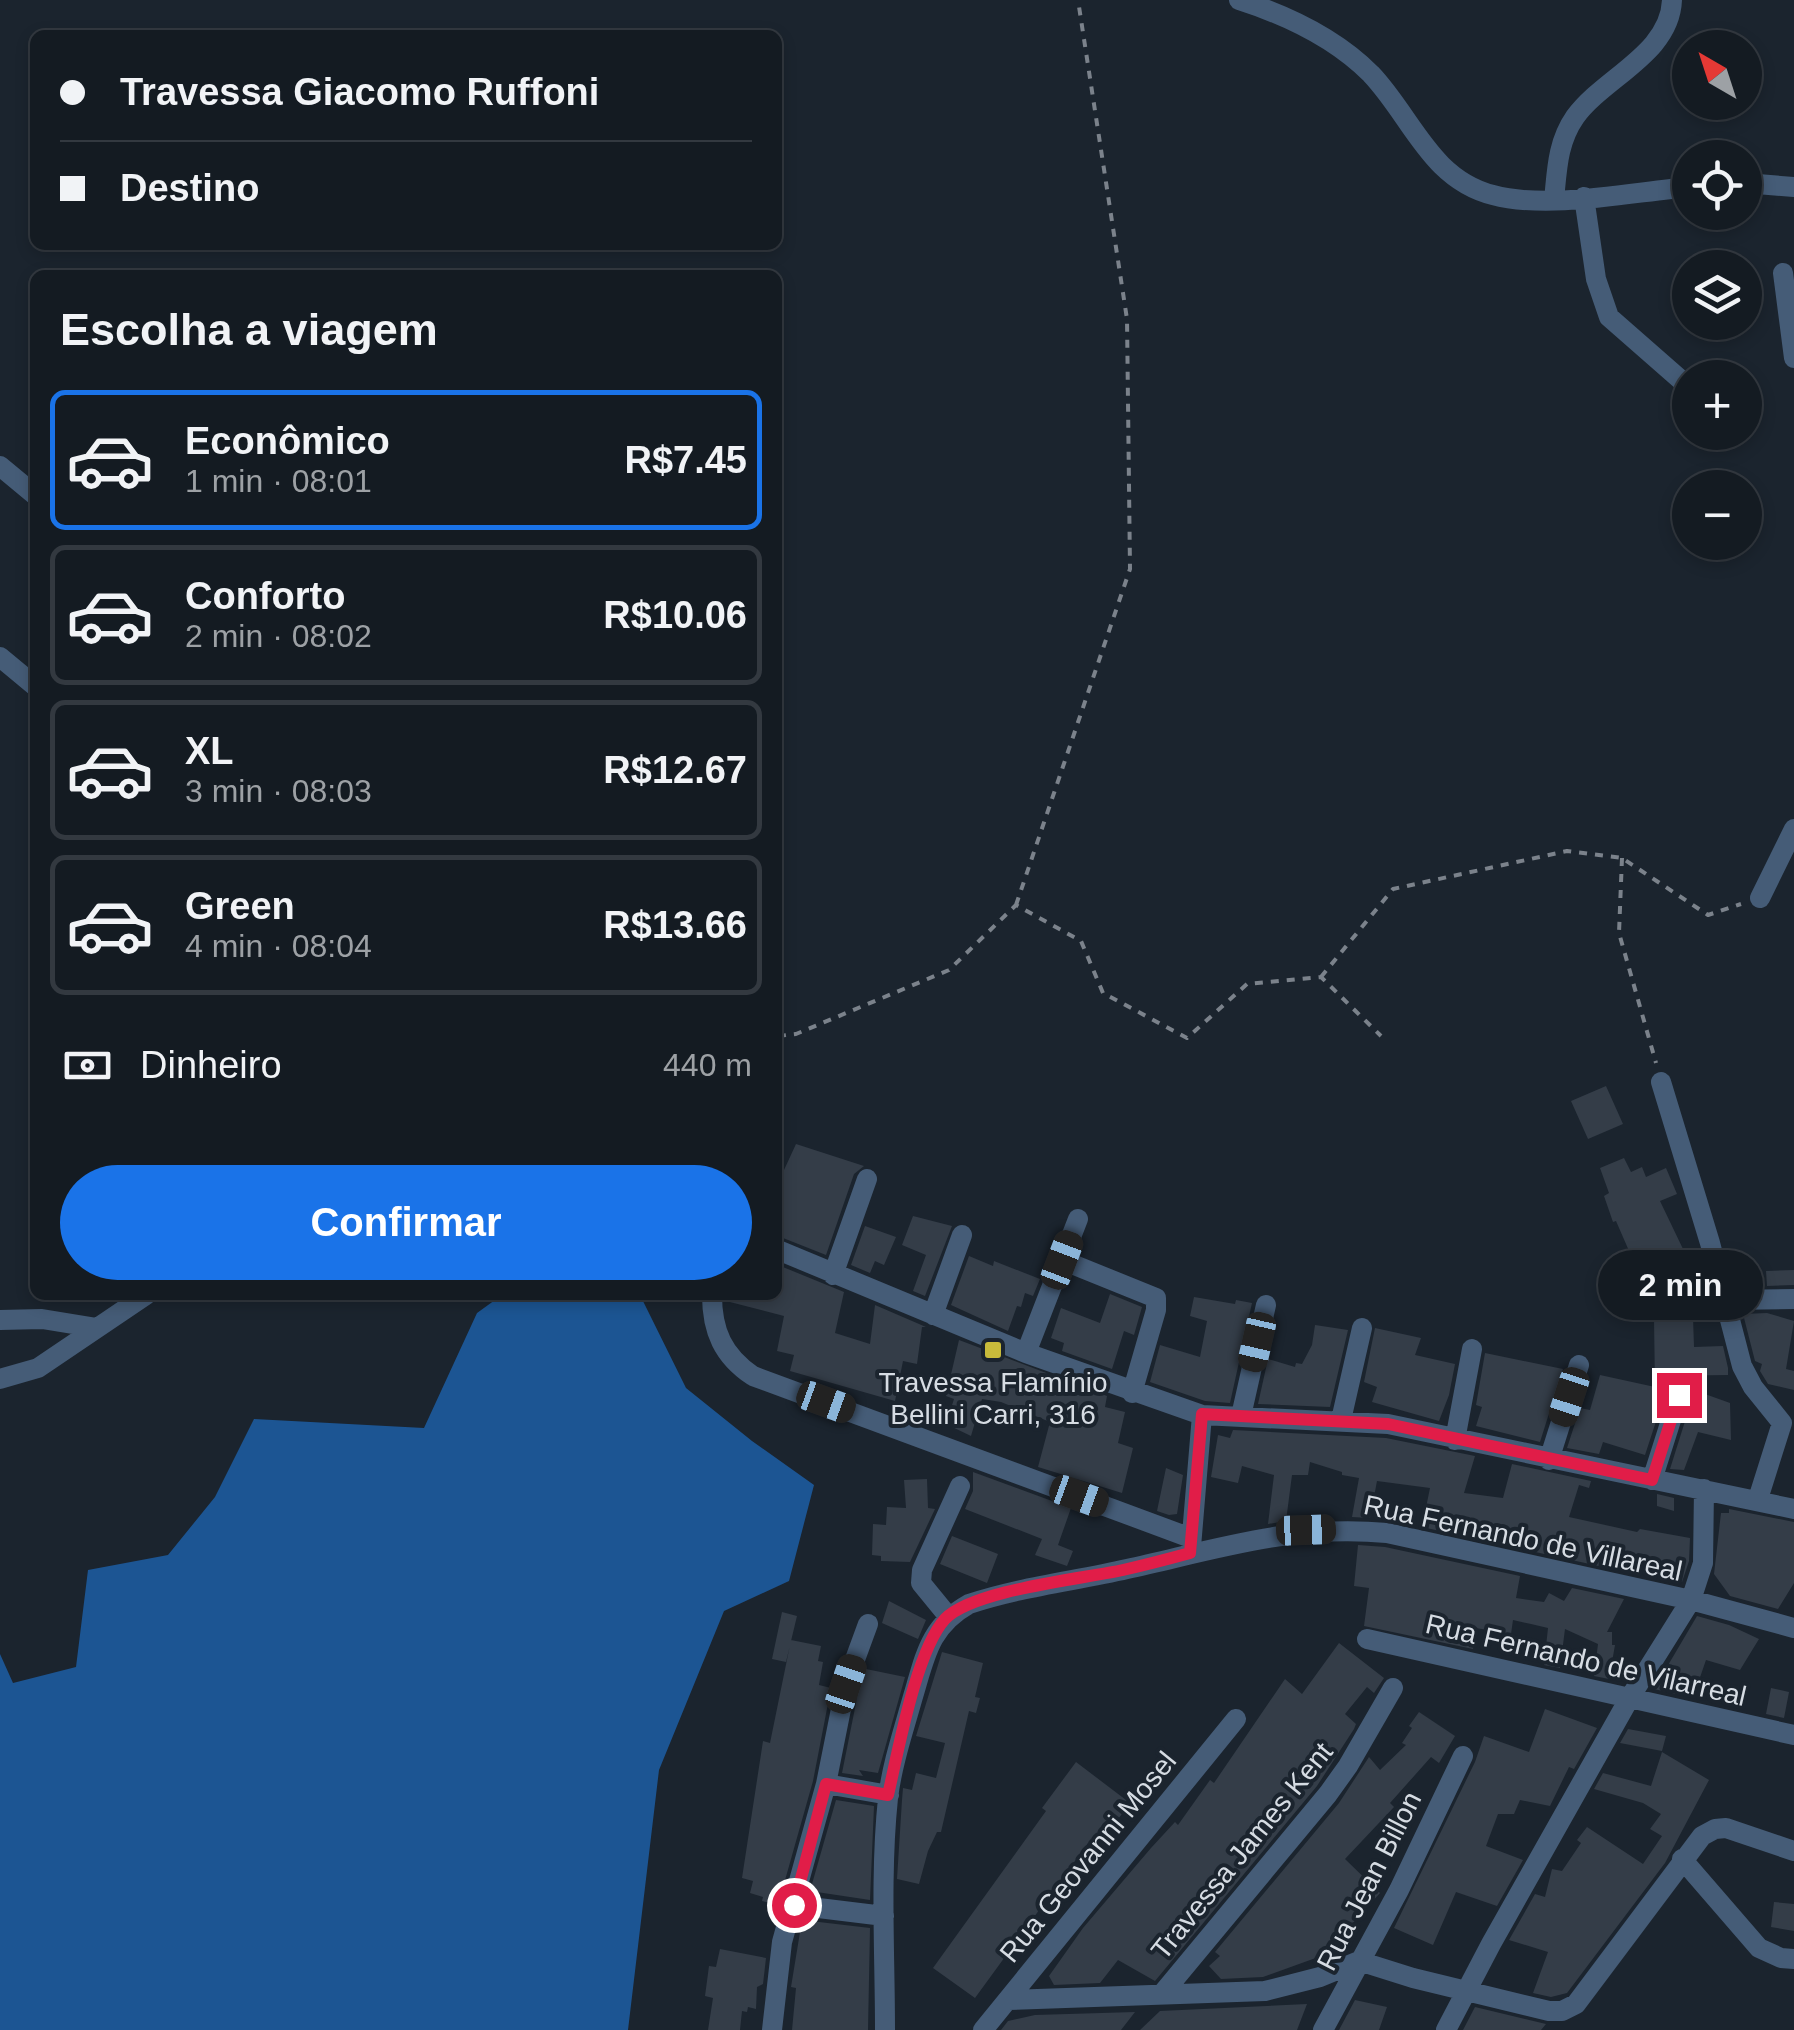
<!DOCTYPE html>
<html lang="pt">
<meta charset="utf-8">
<style>
:root{--surface:#141b22;--page:#1d242a;--text:#f1f3f6;--muted:#9da1a5;--line:#333940;--accent:#1a73e8}
body{margin:0;font-family:Arial,sans-serif;background:var(--page);color:var(--text);height:100vh;display:flex;flex-direction:column;font-size:38px;white-space:nowrap}
*{box-sizing:border-box;margin:0}
p{font-size:32px;color:var(--muted)}
.icon{flex:none;width:55px;height:55px;fill:none;stroke:currentColor;stroke-width:2;stroke-linecap:round;stroke-linejoin:round}
.map{position:relative;flex:1;overflow:hidden}
.details{position:absolute;left:30px;top:270px;width:752px;height:1030px;display:flex;flex-direction:column;background:var(--surface);border-radius:15px;box-shadow:0 5px 15px #0003,0 0 0 2px var(--line)}
.details>*{flex:none}
.guide{position:absolute;left:30px;top:30px;width:752px;height:220px;border-radius:15px;box-shadow:0 5px 15px #0003,0 0 0 2px var(--line);display:grid;align-content:center;height:220px;padding:0 30px;background:var(--surface)}
.needle{width:65px;rotate:321deg}
.buttons{position:absolute;left:1672px;top:30px;display:grid;gap:20px}
.buttons a{display:grid;place-items:center;width:90px;height:90px;border-radius:50%;background:var(--surface);box-shadow:0 5px 15px #0003,0 0 0 2px var(--line);font-size:50px}
.end{position:absolute;width:45px;height:45px;margin:-22px;border:12px solid #e11d48;background:#fff;box-shadow:0 0 0 5px #fff}
.from{border-radius:50%}
.bubble{position:absolute;height:70px;border-radius:35px;background:var(--surface);box-shadow:0 5px 15px #0003,0 0 0 2px var(--line);font-size:32px;font-weight:800;line-height:70px;text-align:center}
.car{position:absolute;width:30px;height:60px;margin:-30px -15px;border-radius:12px;box-shadow:0 0 8px 2px #0007;background:linear-gradient(#222 24%,#8ab4d8 0 40%,#222 0 76%,#8ab4d8 0 86%,#222 0)}
.guide b{display:flex;align-items:center;gap:35px;height:95px;font-size:38px}
.guide b+b{border-top:2px solid var(--line)}
.guide i{width:25px;height:25px;background:var(--text)}
ul{padding:0;list-style:none}
li{display:flex;align-items:center;gap:30px;height:140px;margin:0 20px 15px;padding:0 10px;border:5px solid var(--line);border-radius:15px}
li div{flex:1}
li b{display:block;font-size:38px}
li em{font-style:normal;font-weight:800}
li.selected{border-color:var(--accent)}
li>.icon{width:90px;height:90px;stroke-width:1.5}
h2{padding:0 30px;font-size:45px;line-height:120px}
.pay{display:flex;align-items:center;gap:25px;height:110px;padding:0 30px;font-size:38px}
.pay p{margin-inline-start:auto}
.button{display:flex;gap:20px;margin-top:auto;padding:20px 30px}
.button a{flex:1;height:115px;border-radius:60px;background:var(--accent);color:#fff;font-size:40px;font-weight:800;line-height:115px;text-align:center}
.map>svg:first-child{display:block}
.forest{fill:#1c5593}
.building{fill:#343d48}
.lines{fill:none;stroke-linecap:round;stroke-linejoin:round}
.path{stroke:#7b828b;stroke-width:4;stroke-dasharray:8 8;stroke-linecap:butt}
.minor{stroke:#455c77;stroke-width:20}
.route{stroke:#e11d48;stroke-width:12}
.poi-dot{fill:#c8bb3b;stroke:#1b242e;stroke-width:4}
.labels{text-anchor:middle;dominant-baseline:central;stroke-width:8;stroke-linejoin:round;paint-order:stroke}
.poi-label{font-size:28px;fill:#d6dce3;stroke:#1b242e}
.street-label{font-size:28px;fill:#d6dce3;stroke:#1b242e}
</style>
<div class="map">
<svg width="1794" height="2030" viewBox="0 0 1794 2030">
<rect width="100%" height="100%" fill="#1b242e"/>
<!-- forest -->
<path class="forest" d="M515,1295H640L686,1388L752,1441L814,1485L789,1581L724,1611L659,1770L628,2030H0V1654L13,1683L76,1667L88,1570L168,1555L215,1497L254,1419L424,1428L477,1313L495,1300Z"/>
<!-- building -->
<path class="building" d="M1606,1086L1623,1124L1588,1139L1571,1101Z
M796,1144L864,1166L854,1174L826,1255L778,1236V1183Z
M1624,1158L1631,1172L1642,1167L1646,1177L1666,1168L1677,1194L1660,1201L1683,1249H1687L1690,1278H1705L1706,1302L1711,1303L1715,1317H1693L1694,1347L1723,1346L1728,1368V1375L1656,1376L1674,1383L1666,1391L1645,1455L1603,1442L1599,1454L1567,1448L1580,1408L1590,1410L1600,1375L1655,1387L1654,1319H1641L1633,1283H1643L1616,1221L1613,1222L1604,1196L1609,1193L1600,1168Z
M913,1216L952,1226L925,1296L913,1291L926,1255L902,1245Z
M865,1226L896,1237L884,1265L875,1261L870,1273L851,1265Z
M969,1256L993,1266L994,1261L1040,1279L1033,1296L1025,1293L1021,1307L1017,1306L1008,1331L951,1305Z
M778,1265L844,1292L835,1333L870,1344L875,1305L926,1327H922L917,1364L903,1361L895,1401L790,1371L794,1355L777,1351L784,1316L726,1301V1295H778Z
M1794,1270V1285L1767,1286L1766,1271Z
M1110,1294L1142,1307L1134,1335L1124,1331L1112,1369L1062,1351L1064,1343L1051,1338L1061,1308L1100,1323Z
M1194,1297L1235,1304L1236,1300L1252,1303L1230,1403L1205,1401L1150,1382L1160,1345L1200,1357L1207,1321L1190,1316Z
M1767,1313L1794,1321L1786,1369L1794,1371V1390L1768,1384L1760,1371L1762,1364L1755,1361L1743,1314Z
M1315,1325L1348,1330L1330,1407L1258,1404L1268,1359L1295,1367L1296,1363L1302,1364L1312,1345Z
M1375,1328L1421,1338L1415,1355L1455,1364L1449,1395L1439,1421L1372,1402L1377,1387L1364,1382Z
M959,1340L1107,1396L1105,1407L1125,1412L1118,1443L1133,1448L1122,1493L1038,1467L1050,1422L1001,1402L982,1399L971,1436L946,1424L954,1399L946,1396Z
M1485,1353L1563,1369L1540,1442L1476,1426L1482,1407L1476,1405Z
M1691,1389L1730,1403L1731,1440L1698,1432L1684,1470L1670,1469L1692,1399Z
M1233,1430L1386,1438L1475,1456L1464,1493L1503,1498L1512,1464L1591,1481L1589,1488L1579,1485L1569,1517L1637,1532L1640,1529L1690,1538L1689,1561L1682,1582L1672,1581V1562L1636,1560L1635,1574L1422,1527L1430,1488L1377,1481L1370,1518L1352,1517L1359,1478L1342,1475V1472L1310,1462L1308,1475H1292L1286,1521L1268,1524L1274,1475L1242,1466L1238,1483L1211,1477L1218,1435L1230,1438Z
M1166,1468L1183,1475L1177,1514L1169,1515L1157,1511Z
M973,1472L1071,1508L1058,1545L1073,1551L1067,1566L1035,1555L1042,1539L965,1509L973,1491Z
M927,1479L928,1508L935,1509L910,1562L881,1561V1556L872,1555L873,1524L886,1525L887,1507L906,1508L904,1480Z
M1657,1494L1674,1498V1511L1657,1506Z
M1729,1509L1794,1522V1583L1778,1609L1730,1596L1714,1574L1721,1513H1729Z
M952,1536L998,1554L987,1583L940,1564Z
M1358,1545L1385,1547L1520,1576L1516,1598L1544,1602L1549,1593L1564,1601L1572,1588L1624,1599L1607,1632H1612V1645H1615L1609,1679L1594,1676L1598,1644L1565,1629L1560,1668L1544,1665L1548,1628L1531,1624L1513,1620L1511,1634L1476,1628L1473,1649L1364,1626L1369,1588L1354,1586Z
M889,1601L926,1620L918,1639L882,1623Z
M782,1612L797,1616L786,1662L772,1659Z
M1697,1616L1729,1625L1759,1639L1740,1670L1706,1660L1696,1689L1680,1683L1676,1694L1654,1689Z
M791,1640L821,1646L818,1661L823,1662L819,1685L831,1688L813,1781L778,1905L762,1901L763,1897L750,1893L753,1881L742,1878L763,1741L770,1743Z
M1339,1643L1384,1678L1374,1693L1367,1687L1345,1714L1356,1724L1354,1729L1317,1786L1155,1981L1118,1960L1100,1983L1054,1985L1049,1976L1083,1928L1151,1848L1175,1822L1178,1825L1210,1780L1214,1783L1285,1679L1302,1694Z
M942,1652L983,1663L975,1697L980,1698L976,1713L969,1711L941,1832H937L928,1851L919,1884L897,1879L902,1800L903,1788L912,1790L916,1773L936,1778L945,1743L916,1736Z
M866,1669L905,1677L878,1773L859,1770L863,1776L842,1773L859,1688Z
M1771,1688L1789,1692L1784,1718L1766,1714Z
M1545,1709L1597,1728L1574,1769L1569,1767L1550,1806L1520,1800L1514,1814H1498L1486,1846L1523,1860L1497,1906L1456,1892L1433,1945L1394,1928L1475,1762L1484,1736L1529,1752Z
M1419,1712L1455,1736L1439,1763L1431,1757L1390,1803L1394,1807L1345,1859L1380,1893L1324,1955L1263,1977L1221,1979L1209,1966L1220,1956L1215,1952L1339,1803L1369,1757L1380,1770L1406,1745L1402,1743L1412,1728L1409,1726Z
M1628,1729L1666,1736L1662,1751L1620,1743Z
M1662,1752L1709,1780L1665,1863L1567,1993L1551,1997L1533,1993L1548,1952L1509,1940L1535,1894L1545,1897L1552,1869L1562,1871L1581,1843L1577,1840L1587,1827L1643,1864L1662,1836L1650,1829L1661,1814L1643,1803L1594,1789L1603,1773L1651,1786Z
M1076,1762L1130,1803L1096,1849L1088,1843L975,1998L933,1968L1046,1811L1042,1808Z
M836,1800L874,1806L870,1900L810,1891Z
M1774,1902L1794,1904V1931L1771,1927Z
M802,1920L870,1928L868,2030H792L796,1988L791,1987Z
M720,1949L766,1958L763,1984L757,1987L756,2009L748,2007L747,2012L742,2011L740,2030H708L713,1998L705,1996L709,1966L716,1967Z
M1355,2000L1387,2007L1379,2030H1339Z
M1307,2004L1297,2030H1140L1160,2011Z
M1475,2007L1546,2024L1541,2030H1463Z
M1135,2012L1121,2030H1001L1008,2021L1035,2015Z"/>
<g class="lines">
<!-- path -->
<path class="path" d="M1622,858L1619,933L1656,1063
M1016,905L1130,569L1127,319L1078,0
M1321,977L1393,889L1567,851L1622,858L1708,915L1741,904
M778,1036L796,1034L949,970L1016,905L1081,941L1103,993L1187,1038L1247,984L1321,977L1381,1036"/>
<!-- minor -->
<path class="minor" d="M1239,0C1286,15 1336,39 1371,74C1412,117 1430,179 1493,195C1548,210 1632,192 1690,187
M1745,183L1794,187
M1584,197L1596,279L1609,317L1690,388
M1554,200C1557,171 1557,143 1575,117C1604,77 1670,54 1672,0
M1783,273L1794,358
M0,466L35,495
M0,657L35,686
M1760,898L1794,829
M1661,1082L1710,1243L1742,1366L1753,1387L1782,1423L1758,1499
M778,1250L1026,1353L1202,1415L1388,1424L1794,1509
M1062,1260L1156,1298V1310L1132,1393
M833,1275L867,1179
M712,1295C712,1331 723,1356 753,1376L1191,1538
M1726,1300L1794,1299
M933,1315L962,1235
M0,1320L42,1319L97,1328
M1026,1353L1078,1219
M0,1379L38,1368L146,1295
M1241,1416L1266,1305
M1341,1420L1362,1328
M1455,1440L1472,1349
M1549,1460L1579,1365
M1652,1480L1679,1395
M1191,1547L1202,1415
M948,1616L921,1583L922,1570L960,1486
M1367,1639L1794,1735
M826,1784L889,1795
M1682,1859L1759,1948L1781,1958L1794,1959
M794,1905L884,1916
M1359,1961L1413,1978L1549,2011H1562L1576,2004L1702,1836L1715,1829L1726,1828L1794,1851
M1162,1994L1328,1794L1348,1766L1393,1688
M1008,2000L1265,1991L1320,1977L1359,1961
M772,2030L782,1942L826,1784L846,1684L868,1624
M885,2030C885,1953 880,1875 888,1798C892,1765 903,1732 912,1700C925,1658 928,1627 969,1604C1020,1587 1075,1581 1127,1569C1218,1549 1292,1524 1387,1533L1691,1600L1794,1628
M983,2030L1236,1719
M1323,2030L1399,1890L1463,1756
M1446,2030L1491,1944L1629,1699L1691,1600L1703,1563L1704,1489"/>
</g>
<g class="lines">
<!-- route -->
<path class="route" d="M794,1905L826,1784L888,1795C898,1752 916,1651 945,1619C973,1590 1081,1579 1123,1570C1145,1565 1168,1559 1190,1553L1202,1414L1388,1424L1652,1480L1679,1395"/>
</g>
<!-- markers -->
<rect class="poi-dot" x="983" y="1340" width="20" height="20" rx="5"/>
<g class="labels">
<!-- poi labels -->
<g class="poi-label">
<text x="993" y="1382">Travessa Flamínio<tspan x="993" dy="32">Bellini Carri, 316</tspan></text>
</g>
<!-- street labels -->
<g class="street-label">
<text transform="translate(1523 1538) rotate(12)">Rua Fernando de Villareal</text>
<text transform="translate(1586 1660) rotate(13)">Rua Fernando de Vilarreal</text>
<text transform="translate(1242 1851) rotate(-51)">Travessa James Kent</text>
<text transform="translate(1088 1857) rotate(-51)">Rua Geovanni Mosel</text>
<text transform="translate(1369 1881) rotate(-63)">Rua Jean Billon</text>
</g>
</g>
</svg>
<div class="buttons">
<a><svg class="needle" viewBox="-14 -14 28 28"><path d="M0-13l5 13h-10z" fill="#e53935"/><path d="M0 13l5-13h-10z" fill="#9da1a5"/></svg></a>
<a><svg class="icon" aria-label="locate" viewBox="0 0 24 24"><circle cx="12" cy="12" r="6"/><path d="M12 2v4M12 18v4M2 12h4M18 12h4"/></svg></a>
<a><svg class="icon" aria-label="layers" viewBox="0 0 24 24"><path d="M12 4l9 5-9 5-9-5zM3 14l9 5 9-5"/></svg></a>
<a>+</a>
<a>−</a>
</div>
<i class="end from" style="left:794px;top:1905px"></i>
<i class="end" style="left:1679px;top:1395px"></i>
<div class="bubble" style="left:1598px;top:1250px;width:165px">2 min</div>
<i class="car" style="left:1062px;top:1260px;rotate:21deg"></i>
<i class="car" style="left:1257px;top:1342px;rotate:193deg"></i>
<i class="car" style="left:1569px;top:1397px;rotate:198deg"></i>
<i class="car" style="left:826px;top:1402px;rotate:110deg"></i>
<i class="car" style="left:1079px;top:1496px;rotate:110deg"></i>
<i class="car" style="left:1306px;top:1530px;rotate:88deg"></i>
<i class="car" style="left:846px;top:1684px;rotate:19deg"></i>
<div class="guide">
<b><i class="from"></i>Travessa Giacomo Ruffoni</b>
<b><i></i>Destino</b>
</div>
<section class="details">
<h2>Escolha a viagem</h2>
<ul>
<li class="selected"><svg class="icon" aria-label="car" viewBox="0 0 24 24"><path d="M5 17H2v-5l4-1 3-4h7l3 4 3 1v5h-3M9 17h6M6 11h13"/><circle cx="7" cy="17" r="2"/><circle cx="17" cy="17" r="2"/></svg><div><b>Econômico</b><p>1 min · 08:01</p></div><em>R$7.45</em></li>
<li><svg class="icon" aria-label="car" viewBox="0 0 24 24"><path d="M5 17H2v-5l4-1 3-4h7l3 4 3 1v5h-3M9 17h6M6 11h13"/><circle cx="7" cy="17" r="2"/><circle cx="17" cy="17" r="2"/></svg><div><b>Conforto</b><p>2 min · 08:02</p></div><em>R$10.06</em></li>
<li><svg class="icon" aria-label="car" viewBox="0 0 24 24"><path d="M5 17H2v-5l4-1 3-4h7l3 4 3 1v5h-3M9 17h6M6 11h13"/><circle cx="7" cy="17" r="2"/><circle cx="17" cy="17" r="2"/></svg><div><b>XL</b><p>3 min · 08:03</p></div><em>R$12.67</em></li>
<li><svg class="icon" aria-label="car" viewBox="0 0 24 24"><path d="M5 17H2v-5l4-1 3-4h7l3 4 3 1v5h-3M9 17h6M6 11h13"/><circle cx="7" cy="17" r="2"/><circle cx="17" cy="17" r="2"/></svg><div><b>Green</b><p>4 min · 08:04</p></div><em>R$13.66</em></li>
</ul>
<div class="pay"><svg class="icon" aria-label="cash" viewBox="0 0 24 24"><path d="M3 7h18v10H3z"/><circle cx="12" cy="12" r="2"/></svg>Dinheiro<p>440 m</p></div>
<div class="button"><a>Confirmar</a></div>
</section>
</div>
